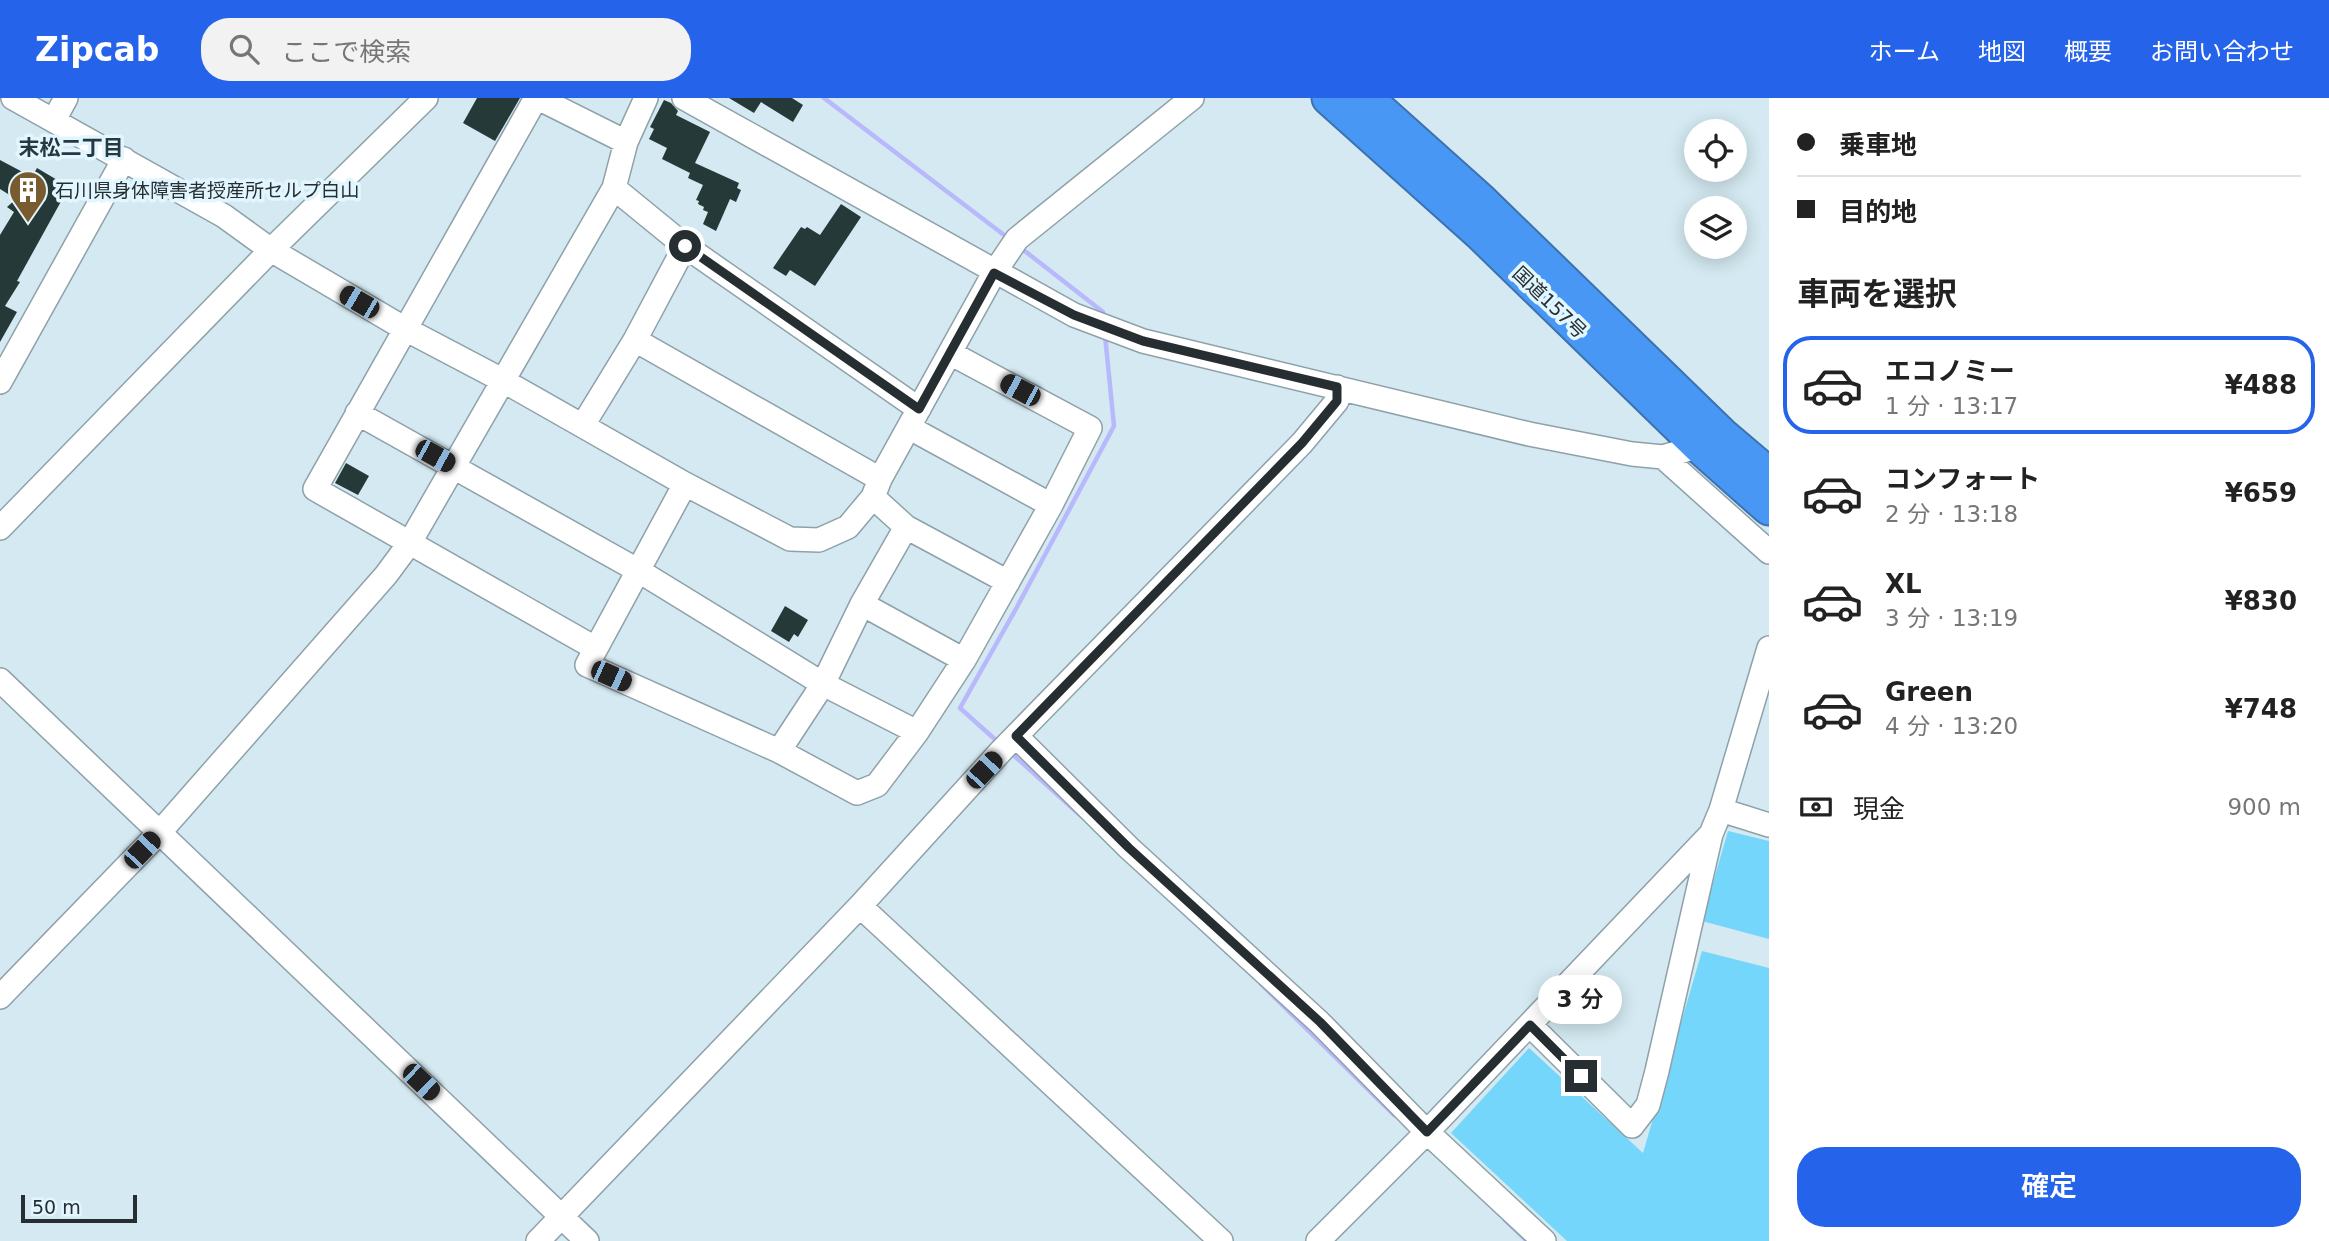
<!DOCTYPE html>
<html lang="ja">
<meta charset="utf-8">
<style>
:root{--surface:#fff;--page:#f2f2f2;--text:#222;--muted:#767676;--line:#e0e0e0;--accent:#2563eb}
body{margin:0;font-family:"DejaVu Sans","Noto Sans JP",sans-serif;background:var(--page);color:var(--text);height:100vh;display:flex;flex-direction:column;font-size:26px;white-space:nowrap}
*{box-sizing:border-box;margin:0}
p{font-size:23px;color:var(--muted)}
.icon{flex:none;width:38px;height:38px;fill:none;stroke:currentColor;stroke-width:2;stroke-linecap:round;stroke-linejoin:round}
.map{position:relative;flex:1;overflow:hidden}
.sheet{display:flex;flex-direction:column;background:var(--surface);width:560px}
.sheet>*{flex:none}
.hud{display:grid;align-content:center;height:154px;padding:0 28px;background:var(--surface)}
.controls{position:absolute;left:1684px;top:21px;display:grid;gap:14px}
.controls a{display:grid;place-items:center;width:63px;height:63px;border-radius:50%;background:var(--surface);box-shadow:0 4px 18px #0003;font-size:35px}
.scale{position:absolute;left:21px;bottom:18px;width:116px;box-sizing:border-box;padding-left:7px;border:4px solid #262e31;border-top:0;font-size:19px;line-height:24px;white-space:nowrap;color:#262e31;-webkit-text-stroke:5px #e1f6ff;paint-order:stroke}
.end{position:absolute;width:32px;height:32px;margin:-16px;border:9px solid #262e31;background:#fff;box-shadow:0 0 0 4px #fff}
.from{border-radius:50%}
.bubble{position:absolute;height:49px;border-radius:24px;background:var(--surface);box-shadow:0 4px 18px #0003;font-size:23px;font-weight:600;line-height:49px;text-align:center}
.car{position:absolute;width:21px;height:42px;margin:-21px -10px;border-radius:9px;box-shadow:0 0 5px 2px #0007;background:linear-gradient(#222 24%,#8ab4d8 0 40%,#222 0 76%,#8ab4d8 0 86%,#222 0)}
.hud b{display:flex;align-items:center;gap:24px;height:66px;font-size:26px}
.hud b+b{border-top:2px solid var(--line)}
.hud i{width:18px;height:18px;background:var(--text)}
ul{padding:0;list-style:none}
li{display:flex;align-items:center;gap:21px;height:98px;margin:0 14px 10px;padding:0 14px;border:4px solid transparent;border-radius:28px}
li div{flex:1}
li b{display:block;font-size:26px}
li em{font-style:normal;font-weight:600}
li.selected{border-color:var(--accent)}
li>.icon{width:63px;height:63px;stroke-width:1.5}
h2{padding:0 28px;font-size:32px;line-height:84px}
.pay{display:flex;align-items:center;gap:18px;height:77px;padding:0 28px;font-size:26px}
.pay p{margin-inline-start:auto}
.action{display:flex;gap:14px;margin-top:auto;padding:14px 28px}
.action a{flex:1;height:80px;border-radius:28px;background:var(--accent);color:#fff;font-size:28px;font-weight:600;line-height:80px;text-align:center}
header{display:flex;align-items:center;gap:42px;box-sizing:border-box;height:98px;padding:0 35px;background:var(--accent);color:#fff}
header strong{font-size:33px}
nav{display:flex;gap:38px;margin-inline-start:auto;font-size:24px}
.search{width:490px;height:63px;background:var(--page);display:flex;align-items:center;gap:18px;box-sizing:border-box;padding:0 24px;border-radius:28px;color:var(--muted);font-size:26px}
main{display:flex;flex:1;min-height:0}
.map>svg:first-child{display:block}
.green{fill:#74d6fa}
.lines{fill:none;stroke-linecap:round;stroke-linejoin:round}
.stream{stroke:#b8b8fd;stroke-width:4.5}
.building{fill:#263939}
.minor-casing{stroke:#8ea1a9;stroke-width:26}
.highway-casing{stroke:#3c72b0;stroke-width:37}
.minor{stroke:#fff;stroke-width:23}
.highway{stroke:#4897f4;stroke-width:33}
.route{stroke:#262e31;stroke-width:9}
.labels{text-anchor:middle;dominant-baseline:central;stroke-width:7;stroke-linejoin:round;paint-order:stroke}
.poi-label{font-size:19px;fill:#262e31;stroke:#e1f6ff;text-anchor:start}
.street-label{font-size:19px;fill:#262e31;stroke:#e1f6ff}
.neighbourhood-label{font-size:21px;font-weight:bold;fill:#27383f;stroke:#e1f6ff}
</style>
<header>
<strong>Zipcab</strong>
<div class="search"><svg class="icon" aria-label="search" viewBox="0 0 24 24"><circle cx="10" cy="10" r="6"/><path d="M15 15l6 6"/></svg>ここで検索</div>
<nav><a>ホーム</a><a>地図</a><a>概要</a><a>お問い合わせ</a></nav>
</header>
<main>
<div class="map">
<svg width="1769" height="1143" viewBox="0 0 1769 1143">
<rect width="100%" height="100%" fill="#d4e9f1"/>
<!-- green -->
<path class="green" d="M1728,733L1769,743V841L1702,823Z
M1702,853L1769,870V1143H1567L1451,1035L1529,950L1643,1055Z"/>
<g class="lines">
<!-- stream -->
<path class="stream" d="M824,0L1008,140
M1021,150L1103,214L1104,220
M999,645L960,610L1017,509L1114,328L1105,237
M1009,653L1080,717
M1261,886L1394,1017
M1505,1122L1527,1143"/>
</g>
<!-- building -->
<path class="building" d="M477,0H520L495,43L463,25Z
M729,0H792L803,7L793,24L761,4L754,15Z
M664,2L671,5L678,13L676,17L710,34L695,65L739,85L737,90L741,92L736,104L730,101L716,133L703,126L708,114L703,112L704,109L698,106L699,103L696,102L703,87L688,80L690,75L662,61L667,50L649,41L654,31L650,29Z
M0,62L32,79L37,70L69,89L17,183L20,184L5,208L17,214L0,244V137L14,114L7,109L16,101L0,91Z
M841,106L861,119L815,188L790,172L786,178L773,170L801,129L805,131L807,129L820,137Z
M346,365L369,378L358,397L335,385Z
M785,508L808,522L798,539L794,536L789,544L771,533Z"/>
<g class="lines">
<defs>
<path id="minor" d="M13,0L224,118L271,152L407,232L502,282L685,386L790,441L819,442L848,429L873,399L880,381L994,175L1017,141L1192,0
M536,0L315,391L595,550
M538,0L626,44
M684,0L1074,217L1143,243L1529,336L1632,356L1663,359L1699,348
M54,22L66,0
M614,90L685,148L919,311
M635,242L880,381
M0,284L124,61
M357,315L639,473L823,586L917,634
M583,327L635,242L685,148
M910,330L1051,407
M1663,359L1769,454
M685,386L587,567L779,653L857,695L877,687L917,634L964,562L1051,407L1090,330L950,255
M873,399L906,429L1008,484
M0,430L271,152L426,0
M862,506L964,562
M0,582L587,1143
M1016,638L1129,750L1319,924L1427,1034L1544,1143
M779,653L823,586L862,506L906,429
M1721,712L1769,727
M860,808L1221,1143
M0,899L160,734L386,477L409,446L614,90L626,44L646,0
M1530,927L1632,1028L1648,1007L1657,973L1711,736
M538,1143L860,808L1002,652L1302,345L1337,303V289
M1318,1143L1427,1034L1711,736L1721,712L1769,550"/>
<path id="highway" d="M1329,0L1481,136L1699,348L1769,410
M1366,0L1480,102L1722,337L1769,377"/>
</defs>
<!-- minor casing -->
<use href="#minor" class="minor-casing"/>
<!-- highway casing -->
<use href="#highway" class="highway-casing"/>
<!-- minor -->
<use href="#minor" class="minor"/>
<!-- highway -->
<use href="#highway" class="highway"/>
</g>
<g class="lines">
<!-- route -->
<path class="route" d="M685,148L919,311L994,175L1074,217L1143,243L1337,289V303L1302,345L1016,638L1129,750L1320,924L1427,1034L1530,927L1581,978"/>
</g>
<!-- icons -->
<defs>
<symbol id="building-pin" viewBox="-11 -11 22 30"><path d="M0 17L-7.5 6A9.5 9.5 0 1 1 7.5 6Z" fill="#795b2f" stroke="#e1f6ff"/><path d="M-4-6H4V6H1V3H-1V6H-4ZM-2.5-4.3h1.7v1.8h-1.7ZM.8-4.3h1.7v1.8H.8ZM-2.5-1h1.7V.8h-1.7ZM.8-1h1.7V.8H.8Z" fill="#fff"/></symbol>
</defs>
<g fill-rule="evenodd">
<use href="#building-pin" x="6" y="70" width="44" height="60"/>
</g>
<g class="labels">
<!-- poi labels -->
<g class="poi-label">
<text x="55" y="92">石川県身体障害者授産所セルプ白山</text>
</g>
<!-- street labels -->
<g class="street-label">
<text transform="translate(1550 204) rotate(44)">国道157号</text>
</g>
<!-- neighbourhood labels -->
<g class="neighbourhood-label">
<text x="71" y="50">末松二丁目</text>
</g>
</g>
</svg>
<div class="controls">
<a><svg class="icon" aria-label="locate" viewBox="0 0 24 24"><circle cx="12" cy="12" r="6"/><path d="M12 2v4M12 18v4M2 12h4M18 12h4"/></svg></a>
<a><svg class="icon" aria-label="layers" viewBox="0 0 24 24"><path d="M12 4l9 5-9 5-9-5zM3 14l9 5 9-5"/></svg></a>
</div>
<div class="scale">50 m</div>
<i class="end from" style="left:685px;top:148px"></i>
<i class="end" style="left:1581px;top:978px"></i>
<div class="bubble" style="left:1538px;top:877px;width:84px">3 分</div>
<i class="car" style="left:359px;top:204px;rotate:300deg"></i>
<i class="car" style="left:1020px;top:292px;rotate:298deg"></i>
<i class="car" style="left:435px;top:358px;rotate:119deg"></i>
<i class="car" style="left:611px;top:578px;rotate:114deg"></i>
<i class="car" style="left:984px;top:672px;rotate:43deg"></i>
<i class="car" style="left:142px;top:752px;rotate:44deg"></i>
<i class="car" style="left:421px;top:984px;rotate:134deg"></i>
</div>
<section class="sheet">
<div class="hud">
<b><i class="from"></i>乗車地</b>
<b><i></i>目的地</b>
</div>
<h2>車両を選択</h2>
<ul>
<li class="selected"><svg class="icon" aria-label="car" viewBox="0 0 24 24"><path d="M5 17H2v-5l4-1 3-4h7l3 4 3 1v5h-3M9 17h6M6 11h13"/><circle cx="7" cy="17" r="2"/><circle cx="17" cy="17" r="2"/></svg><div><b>エコノミー</b><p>1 分 · 13:17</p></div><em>¥488</em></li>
<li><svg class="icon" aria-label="car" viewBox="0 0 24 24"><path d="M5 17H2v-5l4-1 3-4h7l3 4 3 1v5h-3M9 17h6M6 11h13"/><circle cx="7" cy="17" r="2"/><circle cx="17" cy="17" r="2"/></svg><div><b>コンフォート</b><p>2 分 · 13:18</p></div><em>¥659</em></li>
<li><svg class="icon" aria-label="car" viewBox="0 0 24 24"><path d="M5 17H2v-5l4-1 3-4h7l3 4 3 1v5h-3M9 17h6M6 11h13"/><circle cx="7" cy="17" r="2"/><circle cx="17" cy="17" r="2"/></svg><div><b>XL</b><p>3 分 · 13:19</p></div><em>¥830</em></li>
<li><svg class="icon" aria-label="car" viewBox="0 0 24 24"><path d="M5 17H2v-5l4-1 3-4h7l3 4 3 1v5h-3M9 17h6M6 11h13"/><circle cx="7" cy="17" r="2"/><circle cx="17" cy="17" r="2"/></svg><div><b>Green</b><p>4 分 · 13:20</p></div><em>¥748</em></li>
</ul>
<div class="pay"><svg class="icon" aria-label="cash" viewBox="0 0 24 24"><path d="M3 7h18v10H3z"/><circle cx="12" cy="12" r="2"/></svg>現金<p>900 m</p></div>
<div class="action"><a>確定</a></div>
</section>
</main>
